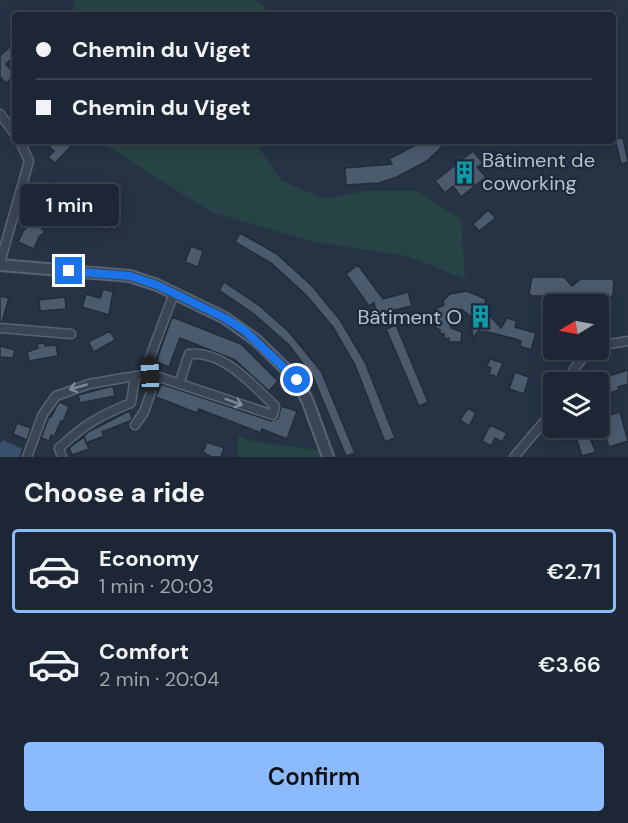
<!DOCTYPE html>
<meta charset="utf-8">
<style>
:root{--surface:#1c2634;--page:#293240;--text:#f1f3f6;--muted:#a0a5ac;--line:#3a434f;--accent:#8bbafe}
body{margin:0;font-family:"DM Sans",sans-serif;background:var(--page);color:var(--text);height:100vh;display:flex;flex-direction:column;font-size:22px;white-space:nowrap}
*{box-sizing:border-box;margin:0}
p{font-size:20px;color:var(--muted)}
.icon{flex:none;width:33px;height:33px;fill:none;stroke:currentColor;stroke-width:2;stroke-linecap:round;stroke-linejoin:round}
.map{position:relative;height:457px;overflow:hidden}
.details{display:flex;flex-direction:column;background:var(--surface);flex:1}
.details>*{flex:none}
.top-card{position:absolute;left:12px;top:12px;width:604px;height:132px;border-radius:6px;box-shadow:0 3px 15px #0003,0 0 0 2px var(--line);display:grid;align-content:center;height:132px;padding:0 24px;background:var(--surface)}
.needle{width:39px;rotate:260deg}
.fabs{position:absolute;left:543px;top:294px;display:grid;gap:12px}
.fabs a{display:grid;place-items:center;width:66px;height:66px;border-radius:6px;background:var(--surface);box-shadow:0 3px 15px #0003,0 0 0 2px var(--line);font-size:30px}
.end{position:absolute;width:27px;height:27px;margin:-14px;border:8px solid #1a73e8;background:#fff;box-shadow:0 0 0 3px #fff}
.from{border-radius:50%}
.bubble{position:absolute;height:42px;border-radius:6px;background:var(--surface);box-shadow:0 3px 15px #0003,0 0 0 2px var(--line);font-size:20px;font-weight:600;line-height:42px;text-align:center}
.car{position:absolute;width:18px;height:36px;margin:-18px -9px;border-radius:8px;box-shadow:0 0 4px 2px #0007;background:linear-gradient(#222 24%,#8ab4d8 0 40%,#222 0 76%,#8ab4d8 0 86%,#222 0)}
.top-card b{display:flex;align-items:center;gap:21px;height:57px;font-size:22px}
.top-card b+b{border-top:2px solid var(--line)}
.top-card i{width:15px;height:15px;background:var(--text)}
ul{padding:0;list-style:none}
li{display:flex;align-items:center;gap:18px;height:84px;margin:0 12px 9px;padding:0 12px;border:3px solid transparent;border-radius:6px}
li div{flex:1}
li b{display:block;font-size:22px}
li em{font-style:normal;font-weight:600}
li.on{border-color:var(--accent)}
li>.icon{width:54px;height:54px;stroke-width:1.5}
h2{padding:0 24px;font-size:27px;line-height:72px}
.button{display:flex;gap:12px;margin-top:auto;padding:12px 24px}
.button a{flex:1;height:69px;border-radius:6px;background:var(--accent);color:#111;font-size:24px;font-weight:600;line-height:69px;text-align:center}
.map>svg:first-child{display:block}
.green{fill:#274345}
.water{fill:#3a516e}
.building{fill:#4c5a6e;stroke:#212c3b;stroke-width:1.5}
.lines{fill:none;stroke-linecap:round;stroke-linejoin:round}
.minor-casing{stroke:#586371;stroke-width:11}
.tertiary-casing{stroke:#586371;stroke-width:14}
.minor{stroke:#3a4554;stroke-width:8}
.tertiary{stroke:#3a4554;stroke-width:10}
.oneway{stroke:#7f8997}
.route{stroke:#1a73e8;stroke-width:8}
.labels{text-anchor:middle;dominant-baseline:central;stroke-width:4.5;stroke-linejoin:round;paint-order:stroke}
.poi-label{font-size:20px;fill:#b7c0cd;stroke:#1e2a39;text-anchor:start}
</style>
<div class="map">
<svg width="628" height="457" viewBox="0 0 628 457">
<rect width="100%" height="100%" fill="#253345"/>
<!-- green -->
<path class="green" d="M75,0H253L261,3L269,13L268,15H71Z
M99,141H254L282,181L326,199L365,191H417L461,219L465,279L407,256L315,242L211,212Z
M238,436L251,441L317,450L321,457H238Z"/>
<!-- water -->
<path class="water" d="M3,440L22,449L19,457H0V444Z"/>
<!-- building -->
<path class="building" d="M15,42V55L6,64L15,75L6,83L0,77V56Z
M623,138L628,162L621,164L615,139Z
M43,141H76L55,163L48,157L54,151Z
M423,141H448L427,161L397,177L379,183L346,185L345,168L392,164L389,159Z
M473,151L483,163L477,167L486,177L461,197L453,186L445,193L435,181Z
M51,180L64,194L46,210L38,202L46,193L44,187Z
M100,202L122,210L116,230L108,227L106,230L91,225Z
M488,210L496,218L479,231L473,224Z
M36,221L45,232L39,237L34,249L18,242L24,230Z
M240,233L277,254L313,287L340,320L365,362L395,438L385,442L355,365L333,327L306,295L271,263L235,242Z
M191,246L203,251L198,267L185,262Z
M358,265L383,299L408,292L412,306L377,314L374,303L369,306L346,274Z
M532,277H564L572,286L581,279H611L614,281L613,295L610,298H597V304H554V319H547L545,316V296H532L529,293Z
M224,282L260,306L289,332L321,371L355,453L346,456L313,377L289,345L254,314L219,290Z
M103,289L113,292L109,315L82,307L86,294L100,298Z
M467,291L486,299L485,304L489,305L488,309L491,311L489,315L501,328L507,318L517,321L515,327L536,333L531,350L520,346L521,341L512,338L484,331L483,333L479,330L473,338L470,316L461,309L451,312L448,318L451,328L462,332L461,342H449V338L444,339V334H440V330L436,328L435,309L444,305L443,301L450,294Z
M0,296L9,298L2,322H0Z
M65,297L66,309L40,311L39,300Z
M172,317L241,344L278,381L269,391L235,360L180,338L169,367L156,362Z
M396,325L428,402L419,406L386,329Z
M110,331L115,340L94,352L88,342Z
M45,343V346L56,345L58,356L29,361L27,352L38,348L37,344Z
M0,346L15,350L13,358L0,357Z
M490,359L503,363L497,377L489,374L491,368L487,366Z
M628,370V384L618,387L619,390L598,397L599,379Z
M515,372L529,377L524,394L509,389Z
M161,384L271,421L278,419L281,406L297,411L287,439L262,429L261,433L199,409L197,413L156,397Z
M113,386L115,396L80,403L78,395Z
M59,402L69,406L63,422L61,421L54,437L51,435L49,441L41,438L49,417H51Z
M468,408L476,413L469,426L460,420Z
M129,411L132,418L130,421L102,432L104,436L86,443L84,436L88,432Z
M620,412L628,441L609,447L600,418Z
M17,423L31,428L27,440L13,434Z
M490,425L507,433L502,442L495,438L491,446L482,441Z
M586,430L596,452L582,456L575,434Z
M84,437L89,449L72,455L69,448Z
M207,442L224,448L221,457H211L203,452Z"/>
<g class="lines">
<defs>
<path id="minor" d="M0,114L15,134
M0,263L29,161L20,141
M0,328L71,334
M598,346L628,341
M567,382L574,369L589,350
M135,425L144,412L151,392L149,360L174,293
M27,457L43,414L56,396L89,384L123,378L150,374L273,415L275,406C251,384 225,351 189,354L179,384
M62,457L59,448C85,424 99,416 131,403L135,376
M514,457L554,410"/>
<path id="tertiary" d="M0,265L130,276L157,285L225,318L256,340L297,380L308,402L328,457"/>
</defs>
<!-- minor casing -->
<use href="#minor" class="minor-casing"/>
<!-- tertiary casing -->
<use href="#tertiary" class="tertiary-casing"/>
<!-- minor -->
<use href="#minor" class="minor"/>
<!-- tertiary -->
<use href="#tertiary" class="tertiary"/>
</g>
<!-- one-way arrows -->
<defs><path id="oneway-shaft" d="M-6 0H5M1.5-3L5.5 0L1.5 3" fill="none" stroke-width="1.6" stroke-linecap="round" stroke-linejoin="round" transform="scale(1.5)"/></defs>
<g class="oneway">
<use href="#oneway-shaft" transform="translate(78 387) rotate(164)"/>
<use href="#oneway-shaft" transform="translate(234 402) rotate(20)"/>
</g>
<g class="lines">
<!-- route -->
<path class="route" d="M69,271L130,276L157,285L225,318L244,330L297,380"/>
</g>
<!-- icons -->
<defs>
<symbol id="building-bare" viewBox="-9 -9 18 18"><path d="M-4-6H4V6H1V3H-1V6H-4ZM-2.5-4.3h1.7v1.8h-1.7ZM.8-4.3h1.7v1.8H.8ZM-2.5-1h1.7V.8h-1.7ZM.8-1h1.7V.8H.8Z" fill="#0f9aa8" stroke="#1e2a39" stroke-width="2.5" paint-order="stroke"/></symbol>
</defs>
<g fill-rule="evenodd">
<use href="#building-bare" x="448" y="156" width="33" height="33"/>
<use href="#building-bare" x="464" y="300" width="33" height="33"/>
</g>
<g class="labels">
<!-- poi labels -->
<g class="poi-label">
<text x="482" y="160">Bâtiment de<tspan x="482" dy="23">coworking</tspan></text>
<text x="462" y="317" text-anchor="end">Bâtiment O</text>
</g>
</g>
</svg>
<div class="fabs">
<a><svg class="needle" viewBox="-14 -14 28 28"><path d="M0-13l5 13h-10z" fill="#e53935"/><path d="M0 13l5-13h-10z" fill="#a0a5ac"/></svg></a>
<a><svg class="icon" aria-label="layers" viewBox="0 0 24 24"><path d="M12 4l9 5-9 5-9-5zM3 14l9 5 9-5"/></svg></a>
</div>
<i class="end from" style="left:297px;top:380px"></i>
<i class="end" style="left:69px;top:271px"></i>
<div class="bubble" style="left:20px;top:184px;width:99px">1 min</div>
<i class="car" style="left:150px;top:374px;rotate:358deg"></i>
<div class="top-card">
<b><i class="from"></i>Chemin du Viget</b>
<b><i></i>Chemin du Viget</b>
</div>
</div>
<section class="details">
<h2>Choose a ride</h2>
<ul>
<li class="on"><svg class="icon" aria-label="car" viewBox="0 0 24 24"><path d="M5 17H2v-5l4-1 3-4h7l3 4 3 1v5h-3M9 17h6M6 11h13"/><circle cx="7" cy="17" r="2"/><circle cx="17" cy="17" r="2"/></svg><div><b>Economy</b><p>1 min · 20:03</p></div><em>€2.71</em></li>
<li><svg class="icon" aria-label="car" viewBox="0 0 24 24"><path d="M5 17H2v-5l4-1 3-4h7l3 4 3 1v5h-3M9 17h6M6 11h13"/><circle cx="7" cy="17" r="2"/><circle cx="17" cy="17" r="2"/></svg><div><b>Comfort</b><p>2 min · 20:04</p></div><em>€3.66</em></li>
</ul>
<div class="button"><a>Confirm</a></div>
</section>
